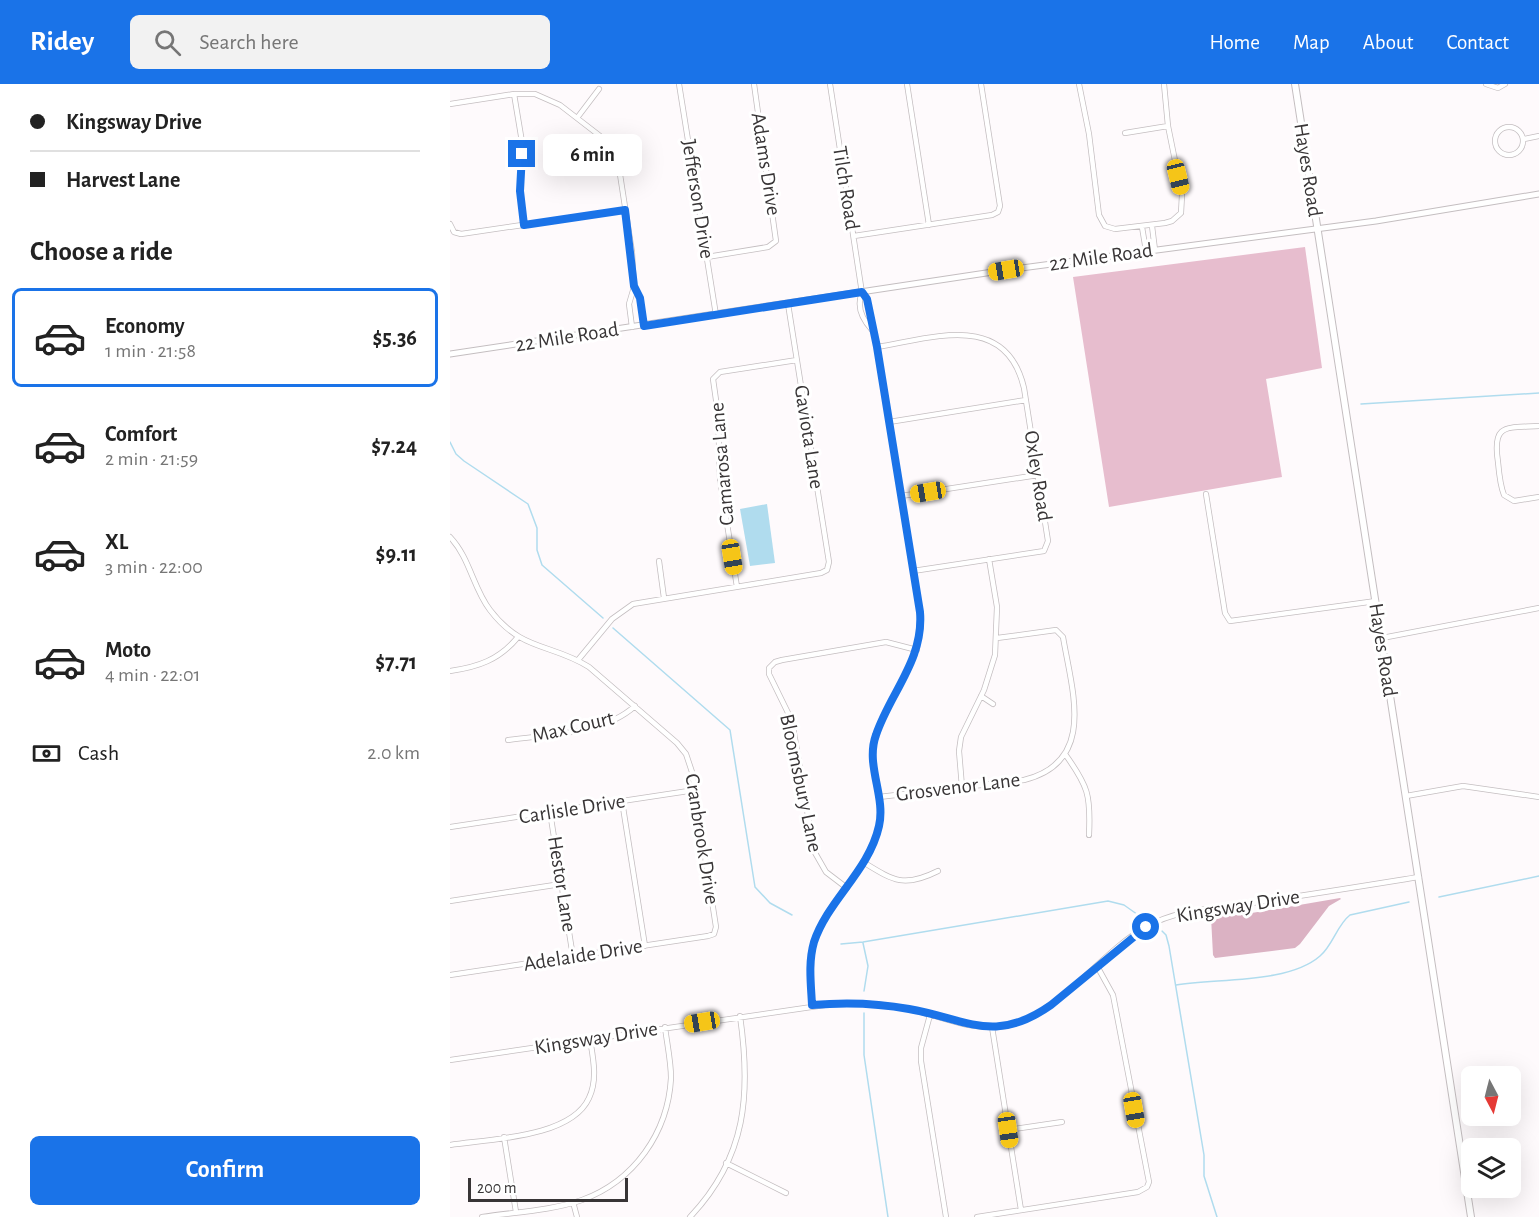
<!DOCTYPE html>
<meta charset="utf-8">
<style>
:root{--surface:#fff;--page:#f2f2f2;--text:#222;--muted:#767676;--line:#e0e0e0;--accent:#1a73e8}
body{margin:0;font-family:"Alegreya Sans",sans-serif;background:var(--page);color:var(--text);height:100vh;display:flex;flex-direction:column;font-size:22px;white-space:nowrap}
*{box-sizing:border-box;margin:0}
p{font-size:20px;color:var(--muted)}
.icon{flex:none;width:33px;height:33px;fill:none;stroke:currentColor;stroke-width:2;stroke-linecap:round;stroke-linejoin:round}
.map{position:relative;flex:1;overflow:hidden}
.sheet{display:flex;flex-direction:column;background:var(--surface);width:450px}
.sheet>*{flex:none}
.banner{display:grid;align-content:center;height:132px;padding:0 30px;background:var(--surface)}
.needle{width:39px;rotate:173deg}
.buttons{position:absolute;left:1011px;top:982px;display:grid;gap:12px}
.buttons a{display:grid;place-items:center;width:60px;height:60px;border-radius:9px;background:var(--surface);box-shadow:0 6px 24px #0002;font-size:30px}
.scale{position:absolute;left:18px;bottom:15px;width:160px;box-sizing:border-box;padding-left:6px;border:3px solid #383536;border-top:0;font-size:16px;line-height:21px;white-space:nowrap;color:#383536;-webkit-text-stroke:4px #fff;paint-order:stroke}
.end{position:absolute;width:27px;height:27px;margin:-14px;border:8px solid #1a73e8;background:#fff;box-shadow:0 0 0 3px #fff}
.from{border-radius:50%}
.bubble{position:absolute;height:42px;border-radius:9px;background:var(--surface);box-shadow:0 6px 24px #0002;font-size:20px;font-weight:600;line-height:42px;text-align:center}
.car{position:absolute;width:18px;height:36px;margin:-18px -9px;border-radius:8px;box-shadow:0 0 4px 2px #0007;background:linear-gradient(#f5c518 24%,#345 0 40%,#f5c518 0 76%,#345 0 86%,#f5c518 0)}
.banner b{display:flex;align-items:center;gap:21px;height:57px;font-size:22px}
.banner b+b{border-top:2px solid var(--line)}
.banner i{width:15px;height:15px;background:var(--text)}
ul{padding:0;list-style:none}
li{display:flex;align-items:center;gap:18px;height:99px;margin:0 12px 9px;padding:0 18px;border:3px solid transparent;border-radius:9px}
li div{flex:1}
li b{display:block;font-size:22px}
li em{font-style:normal;font-weight:600}
li.on{border-color:var(--accent)}
li>.icon{width:54px;height:54px;stroke-width:1.5}
h2{padding:0 30px;font-size:27px;line-height:72px}
.pay{display:flex;align-items:center;gap:15px;height:66px;padding:0 30px;font-size:22px}
.pay p{margin-inline-start:auto}
.action{display:flex;gap:12px;margin-top:auto;padding:12px 30px}
.action a{flex:1;height:69px;border-radius:9px;background:var(--accent);color:#fff;font-size:24px;font-weight:600;line-height:69px;text-align:center}
header{display:flex;align-items:center;gap:36px;box-sizing:border-box;height:84px;padding:0 30px;background:var(--accent);color:#fff}
header strong{font-size:28px}
nav{display:flex;gap:33px;margin-inline-start:auto;font-size:21px}
.search{width:420px;height:54px;background:var(--page);display:flex;align-items:center;gap:15px;box-sizing:border-box;padding:0 21px;border-radius:9px;color:var(--muted);font-size:22px}
main{display:flex;flex:1;min-height:0}
.map>svg:first-child{display:block}
.green{fill:#e7bdce}
.forest{fill:#dbb2c3}
.water{fill:#b0dcee}
.lines{fill:none;stroke-linecap:round;stroke-linejoin:round}
.stream{stroke:#b0dcee;stroke-width:1.5}
.minor-casing{stroke:#c4bec0;stroke-width:6}
.tertiary-casing{stroke:#c4bec0;stroke-width:7}
.secondary-casing{stroke:#c4bec0;stroke-width:8}
.minor{stroke:#fff;stroke-width:4.5}
.tertiary{stroke:#fff;stroke-width:5}
.secondary{stroke:#fff;stroke-width:6}
.route{stroke:#1a73e8;stroke-width:8}
.labels{text-anchor:middle;dominant-baseline:central;stroke-width:6;stroke-linejoin:round;paint-order:stroke}
.street-label{font-size:21px;fill:#383536;stroke:#fff}
</style>
<header>
<strong>Ridey</strong>
<div class="search"><svg class="icon" aria-label="search" viewBox="0 0 24 24"><circle cx="10" cy="10" r="6"/><path d="M15 15l6 6"/></svg>Search here</div>
<nav><a>Home</a><a>Map</a><a>About</a><a>Contact</a></nav>
</header>
<main>
<section class="sheet">
<div class="banner">
<b><i class="from"></i>Kingsway Drive</b>
<b><i></i>Harvest Lane</b>
</div>
<h2>Choose a ride</h2>
<ul>
<li class="on"><svg class="icon" aria-label="car" viewBox="0 0 24 24"><path d="M5 17H2v-5l4-1 3-4h7l3 4 3 1v5h-3M9 17h6M6 11h13"/><circle cx="7" cy="17" r="2"/><circle cx="17" cy="17" r="2"/></svg><div><b>Economy</b><p>1 min · 21:58</p></div><em>$5.36</em></li>
<li><svg class="icon" aria-label="car" viewBox="0 0 24 24"><path d="M5 17H2v-5l4-1 3-4h7l3 4 3 1v5h-3M9 17h6M6 11h13"/><circle cx="7" cy="17" r="2"/><circle cx="17" cy="17" r="2"/></svg><div><b>Comfort</b><p>2 min · 21:59</p></div><em>$7.24</em></li>
<li><svg class="icon" aria-label="car" viewBox="0 0 24 24"><path d="M5 17H2v-5l4-1 3-4h7l3 4 3 1v5h-3M9 17h6M6 11h13"/><circle cx="7" cy="17" r="2"/><circle cx="17" cy="17" r="2"/></svg><div><b>XL</b><p>3 min · 22:00</p></div><em>$9.11</em></li>
<li><svg class="icon" aria-label="car" viewBox="0 0 24 24"><path d="M5 17H2v-5l4-1 3-4h7l3 4 3 1v5h-3M9 17h6M6 11h13"/><circle cx="7" cy="17" r="2"/><circle cx="17" cy="17" r="2"/></svg><div><b>Moto</b><p>4 min · 22:01</p></div><em>$7.71</em></li>
</ul>
<div class="pay"><svg class="icon" aria-label="cash" viewBox="0 0 24 24"><path d="M3 7h18v10H3z"/><circle cx="12" cy="12" r="2"/></svg>Cash<p>2.0 km</p></div>
<div class="action"><a>Confirm</a></div>
</section>
<div class="map">
<svg width="1089" height="1133" viewBox="0 0 1089 1133">
<rect width="100%" height="100%" fill="#fefafc"/>
<!-- green -->
<path class="green" d="M855,163L872,284L816,295L832,393L659,423L623,193Z"/>
<!-- forest -->
<path class="forest" d="M890,814L891,815L879,822L850,860L845,864L765,874L763,871L761,833L796,830Z"/>
<!-- water -->
<path class="water" d="M317,420L325,479L300,482L290,425Z"/>
<g class="lines">
<!-- stream -->
<path class="stream" d="M911,320L1089,309
M0,358L6,370L14,377L78,420L87,444V466L92,481L153,534
M163,544L280,646L305,803L320,819L342,831
M989,813L1089,792
M712,847L716,851L719,862L754,1071V1092L767,1133
M413,859L418,882L414,907
M391,860L413,858L658,817L674,821L691,833
M726,901C767,894 838,900 870,872C883,861 887,841 900,831L959,818
M414,929V971L438,1133"/>
<defs>
<path id="minor" d="M229,0L266,231
M380,0L412,209C406,223 412,235 422,246
M457,0L479,141
M629,0L639,50L649,131L655,142L665,145L715,139L722,137L731,129L732,111L718,42L714,0
M1036,0L1048,4L1055,0
M64,10L72,58L70,107L74,141
M0,20L64,10H85L110,21L154,55L164,69L169,84L182,168L184,203L179,220L182,243
M127,34L149,5
M1045 57a14 14 0 1 1 28 0a14 14 0 1 1-28 0Z
M675,49L718,42
M1074,55L1089,52
M0,140L4,148L11,150L175,126
M702,142L705,166
M692,143L696,167
M404,152L542,131L548,128L550,122L531,0
M257,173L318,163L326,157L304,0
M184,203L190,214L194,241
M427,263C483,254 556,227 574,304L598,457L594,467L463,487
M439,338L576,316
M1089,342C1056,344 1042,339 1048,378C1049,389 1050,401 1054,411L1064,417L1089,413
M756,410L775,529L780,537L926,517
M451,412L588,391
M0,453C20,474 23,504 40,526C72,568 101,559 139,583L227,659L236,670L242,688L266,843L264,850L258,852L0,891
M209,477L214,514
M287,503L270,395L268,330L263,295L270,288L347,276
M932,554L1089,524
M128,576L162,535L183,520L371,489L377,486L379,478L338,220
M0,587C28,583 49,576 68,553
M531,612L543,620
M58,656C99,650 153,651 185,622
M615,670C638,702 641,711 639,751
M512,703L509,667L511,653L534,606L545,571L547,523L539,475
M956,712L1013,702L1089,713
M429,713L574,696C647,678 622,607 613,553L606,546L547,554
M172,717L195,862
M100,728L123,873
M0,743L245,706
M413,778C444,797 454,804 488,787
M397,804L376,788L364,767L342,637L319,590V584L325,578L332,576L436,558L467,566
M0,817L111,800
M362,921C361,900 358,879 364,858C377,816 419,787 429,742C436,712 415,681 426,651C440,609 474,576 470,528L427,263L417,215L412,209
M480,931L471,964V977L496,1133
M542,943L571,1126
M0,976L382,920C408,918 437,920 463,926C494,933 524,948 556,942C610,931 649,869 696,843C730,824 765,825 802,819C858,811 913,802 969,793
M558,1046L612,1038
M54,1053L66,1128
M0,1061C39,1055 121,1054 139,1014C148,995 143,974 140,955
M276,1079L336,1109
M123,1118L127,1133
M32,1133C64,1128 100,1127 132,1116C184,1097 218,1049 221,994C221,977 217,960 215,943
M240,1133C297,1073 301,1009 290,932
M527,1133L688,1108L697,1103L699,1098L663,911L647,882"/>
<path id="tertiary" d="M0,270L556,186L926,137L1089,110"/>
<path id="secondary" d="M845,0L1021,1133"/>
</defs>
<!-- minor casing -->
<use href="#minor" class="minor-casing"/>
<!-- tertiary casing -->
<use href="#tertiary" class="tertiary-casing"/>
<!-- secondary casing -->
<use href="#secondary" class="secondary-casing"/>
<!-- minor -->
<use href="#minor" class="minor"/>
<!-- tertiary -->
<use href="#tertiary" class="tertiary"/>
<!-- secondary -->
<use href="#secondary" class="secondary"/>
</g>
<g class="lines">
<!-- route -->
<path class="route" d="M72,70L70,107L74,141L175,126L184,202L190,214L194,242L412,208L417,215L427,263L470,528C474,576 440,609 426,651C415,681 436,712 429,742C419,787 378,816 364,858C358,879 361,900 362,921C395,918 427,919 459,925C517,935 544,961 601,921L696,843"/>
</g>
<g class="labels">
<!-- street labels -->
<g class="street-label">
<text transform="translate(316 80) rotate(81)">Adams Drive</text>
<text transform="translate(858 86) rotate(81)">Hayes Road</text>
<text transform="translate(396 104) rotate(81)">Tilch Road</text>
<text transform="translate(248 115) rotate(81)">Jefferson Drive</text>
<text transform="translate(651 173) rotate(-8)">22 Mile Road</text>
<text transform="translate(117 253) rotate(-9)">22 Mile Road</text>
<text transform="translate(359 353) rotate(81)">Gaviota Lane</text>
<text transform="translate(272 380) rotate(-95)">Camarosa Lane</text>
<text transform="translate(588 392) rotate(81)">Oxley Road</text>
<text transform="translate(933 566) rotate(81)">Hayes Road</text>
<text transform="translate(123 643) rotate(-13)">Max Court</text>
<text transform="translate(351 699) rotate(78)">Bloomsbury Lane</text>
<text transform="translate(508 703) rotate(-7)">Grosvenor Lane</text>
<text transform="translate(122 725) rotate(-9)">Carlisle Drive</text>
<text transform="translate(252 755) rotate(81)">Cranbrook Drive</text>
<text transform="translate(112 800) rotate(81)">Hestor Lane</text>
<text transform="translate(788 822) rotate(-9)">Kingsway Drive</text>
<text transform="translate(133 871) rotate(-9)">Adelaide Drive</text>
<text transform="translate(146 954) rotate(-9)">Kingsway Drive</text>
</g>
</g>
</svg>
<div class="buttons">
<a><svg class="needle" viewBox="-14 -14 28 28"><path d="M0-13l5 13h-10z" fill="#e53935"/><path d="M0 13l5-13h-10z" fill="#767676"/></svg></a>
<a><svg class="icon" aria-label="layers" viewBox="0 0 24 24"><path d="M12 4l9 5-9 5-9-5zM3 14l9 5 9-5"/></svg></a>
</div>
<div class="scale">200 m</div>
<i class="end from" style="left:696px;top:843px"></i>
<i class="end" style="left:72px;top:70px"></i>
<div class="bubble" style="left:93px;top:50px;width:99px">6 min</div>
<i class="car" style="left:728px;top:93px;rotate:166deg"></i>
<i class="car" style="left:556px;top:186px;rotate:261deg"></i>
<i class="car" style="left:478px;top:408px;rotate:261deg"></i>
<i class="car" style="left:282px;top:473px;rotate:171deg"></i>
<i class="car" style="left:252px;top:938px;rotate:261deg"></i>
<i class="car" style="left:684px;top:1026px;rotate:170deg"></i>
<i class="car" style="left:558px;top:1046px;rotate:172deg"></i>
</div>
</main>
